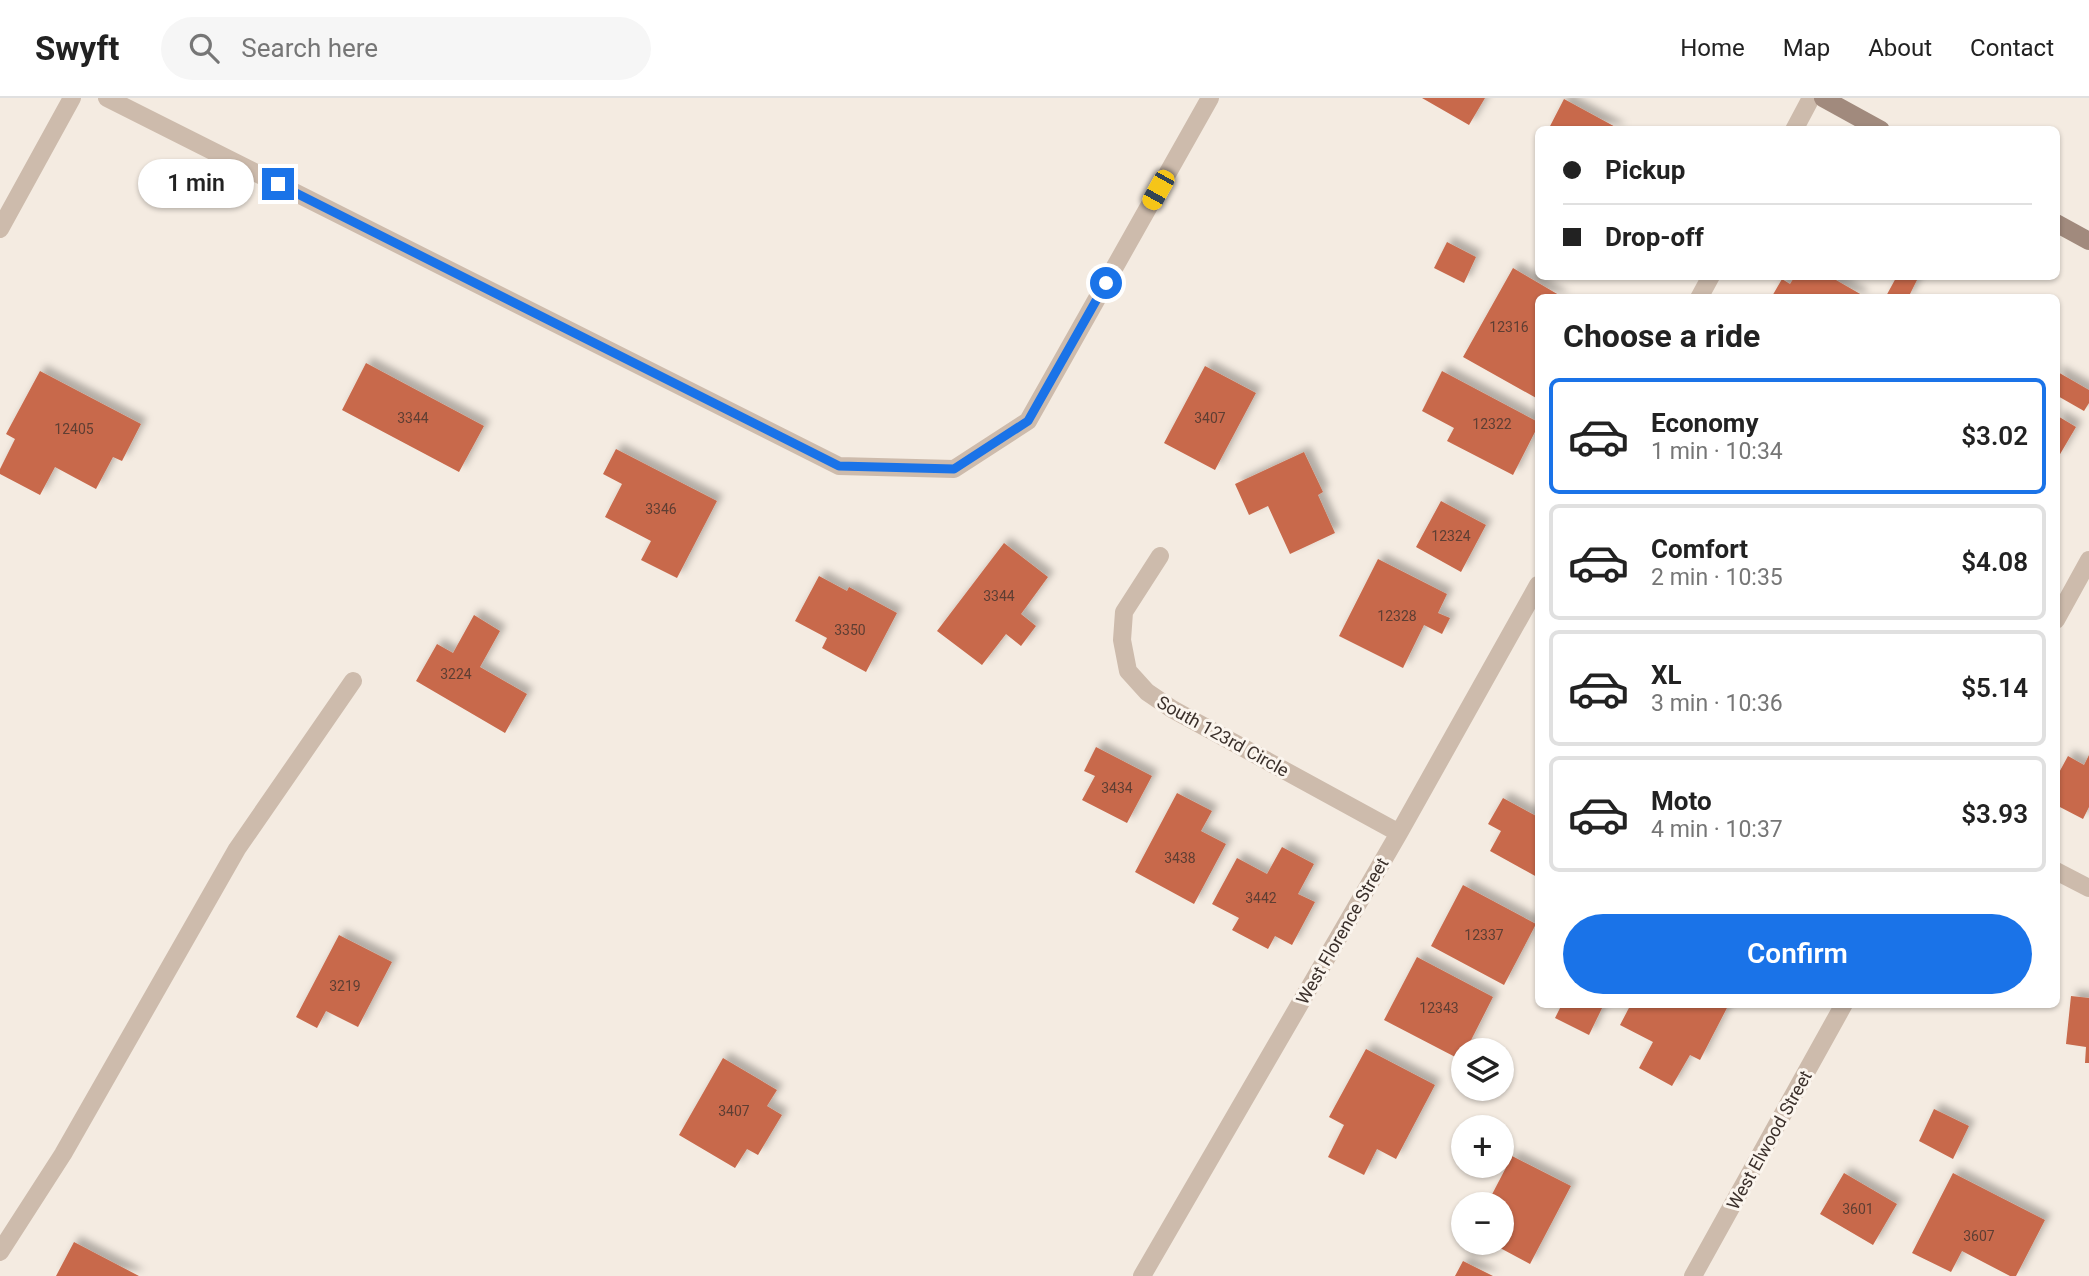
<!DOCTYPE html>
<meta charset="utf-8">
<style>
:root{--surface:#fff;--page:#f6f6f6;--text:#222;--muted:#767676;--line:#e0e0e0;--accent:#1a73e8}
body{margin:0;font-family:Roboto,sans-serif;background:var(--page);color:var(--text);height:100vh;display:flex;flex-direction:column;font-size:26px;white-space:nowrap}
*{box-sizing:border-box;margin:0}
p{font-size:23px;color:var(--muted)}
.icon{flex:none;width:38px;height:38px;fill:none;stroke:currentColor;stroke-width:2;stroke-linecap:round;stroke-linejoin:round}
.map{position:relative;flex:1;overflow:hidden}
.drawer{position:absolute;left:1535px;top:196px;width:525px;height:714px;display:flex;flex-direction:column;background:var(--surface);border-radius:10px;box-shadow:0 2px 5px #0004}
.drawer>*{flex:none}
.hud{position:absolute;left:1535px;top:28px;width:525px;height:154px;border-radius:10px;box-shadow:0 2px 5px #0004;display:grid;align-content:center;height:154px;padding:0 28px;background:var(--surface)}
.tools{position:absolute;left:1451px;top:940px;display:grid;gap:14px}
.tools a{display:grid;place-items:center;width:63px;height:63px;border-radius:50%;background:var(--surface);box-shadow:0 2px 5px #0004;font-size:35px}
.end{position:absolute;width:32px;height:32px;margin:-16px;border:9px solid #1a73e8;background:#fff;box-shadow:0 0 0 4px #fff}
.from{border-radius:50%}
.bubble{position:absolute;height:49px;border-radius:24px;background:var(--surface);box-shadow:0 2px 5px #0004;font-size:23px;font-weight:600;line-height:49px;text-align:center}
.car{position:absolute;width:21px;height:42px;margin:-21px -10px;border-radius:9px;box-shadow:0 0 5px 2px #0007;background:linear-gradient(#f5c518 24%,#345 0 40%,#f5c518 0 76%,#345 0 86%,#f5c518 0)}
.hud b{display:flex;align-items:center;gap:24px;height:66px;font-size:26px}
.hud b+b{border-top:2px solid var(--line)}
.hud i{width:18px;height:18px;background:var(--text)}
ul{padding:0;list-style:none}
li{display:flex;align-items:center;gap:21px;height:116px;margin:0 14px 10px;padding:0 14px;border:4px solid var(--line);border-radius:10px}
li div{flex:1}
li b{display:block;font-size:26px}
li em{font-style:normal;font-weight:600}
li.selected{border-color:var(--accent)}
li>.icon{width:63px;height:63px;stroke-width:1.5}
h2{padding:0 28px;font-size:32px;line-height:84px}
.button{display:flex;gap:14px;margin-top:auto;padding:14px 28px}
.button a{flex:1;height:80px;border-radius:42px;background:var(--accent);color:#fff;font-size:28px;font-weight:600;line-height:80px;text-align:center}
header{display:flex;align-items:center;gap:42px;box-sizing:border-box;height:98px;padding:0 35px;background:var(--surface);border-bottom:2px solid var(--line)}
header strong{font-size:33px}
nav{display:flex;gap:38px;margin-inline-start:auto;font-size:24px}
.search{width:490px;height:63px;background:var(--page);display:flex;align-items:center;gap:18px;box-sizing:border-box;padding:0 24px;border-radius:38px;color:var(--muted);font-size:26px}
.map>svg:first-child{display:block}
.building{fill:#c8694b;filter:url(#shadow)}
.lines{fill:none;stroke-linecap:round;stroke-linejoin:round}
.lane{stroke:#cdbbac;stroke-width:18}
.street{stroke:#cdbbac;stroke-width:18}
.secondary{stroke:#a18a7d;stroke-width:18}
.route{stroke:#1a73e8;stroke-width:9}
.labels{text-anchor:middle;dominant-baseline:central;stroke-width:6;stroke-linejoin:round;paint-order:stroke}
.number-label{font-size:14px;fill:#5e3e33}
.street-label{font-size:18px;fill:#3b302b;stroke:#fbf5ee}
</style>
<header>
<strong>Swyft</strong>
<div class="search"><svg class="icon" aria-label="search" viewBox="0 0 24 24"><circle cx="10" cy="10" r="6"/><path d="M15 15l6 6"/></svg>Search here</div>
<nav><a>Home</a><a>Map</a><a>About</a><a>Contact</a></nav>
</header>
<div class="map">
<svg width="2089" height="1178" viewBox="0 0 2089 1178">
<defs>
<filter id="shadow"><feDropShadow dx="6" dy="-6" stdDeviation="3.5" flood-color="#0004"/></filter>
</defs>
<rect width="100%" height="100%" fill="#f4ebe1"/>
<!-- building -->
<path class="building" d="M1422,0H1485L1469,27Z
M1564,1L1621,32H1548Z
M1447,144L1476,159L1464,185L1434,170Z
M1513,170L1564,200H1538V301L1463,259Z
M1795,178H1829L1862,197L1861,200H1771L1782,181L1790,186Z
M1897,178H1919L1908,200H1885Z
M366,265L484,328L459,374L342,312Z
M1205,268L1256,295L1215,372L1164,345Z
M40,273L141,326L122,363L113,359L96,391L55,369L40,397L0,376V371L15,341L6,336Z
M1442,273L1538,324V328L1513,377L1447,343L1454,330L1422,313Z
M2056,273L2089,292V305L2084,313L2056,297Z
M2056,317L2076,329L2056,363Z
M616,351L717,403L677,480L641,462L651,443L605,419L622,386L603,376Z
M1304,354L1323,394L1318,397L1335,435L1290,456L1268,408L1249,417L1235,386Z
M1441,403L1486,427L1461,474L1416,449Z
M1004,445L1048,479L1021,516L1036,528L1021,548L1006,536L982,567L937,533Z
M1378,461L1447,496L1438,515L1450,520L1442,536L1424,527L1403,570L1339,538Z
M819,478L847,493L849,489L897,515L866,574L822,550L827,540L795,523Z
M474,517L500,533L480,569L527,596L505,635L416,583L437,546L453,555Z
M1096,649L1152,678L1127,725L1082,702L1095,678L1084,673Z
M2089,657V709L2083,721L2056,707V680L2068,658L2084,667Z
M1177,695L1212,713L1201,733L1226,746L1194,806L1135,774Z
M1503,700L1538,719L1537,779L1490,753L1501,733L1488,726Z
M1282,749L1314,766L1298,796L1315,804L1292,847L1275,838L1268,851L1232,832L1239,820L1212,806L1237,760L1267,776Z
M1463,787L1536,826L1504,887L1431,848Z
M339,837L392,864L358,929L326,913L317,930L296,919Z
M1417,859L1493,899L1466,952H1463L1461,962L1384,922Z
M2071,898L2089,900V965H2085L2086,949L2066,946Z
M1562,906H1604L1589,937L1555,920Z
M1631,906H1729L1700,962L1690,957L1672,988L1639,970L1653,944L1620,927Z
M1366,951L1435,987L1396,1061L1377,1051L1364,1077L1328,1059L1344,1027L1329,1019Z
M723,960L777,992L767,1008L782,1017L758,1057L747,1051L735,1070L679,1037Z
M1934,1011L1969,1028L1953,1061L1919,1043Z
M1512,1058L1571,1088L1530,1166L1489,1144H1502V1106H1487Z
M1844,1075L1897,1106L1873,1147L1820,1116Z
M1953,1075L2045,1122L2016,1178H2010L1962,1153L1951,1174L1912,1155Z
M74,1144L139,1178H56Z
M1463,1163L1493,1178H1455Z"/>
<g class="lines">
<!-- lane -->
<path class="lane" d="M107,0L839,368L954,371L1028,323L1210,0"/>
<!-- street -->
<path class="street" d="M1794,32L1811,0
M0,131L72,0
M1699,200L1711,178
M1160,458L1124,514L1122,542L1128,573L1147,594L1172,611L1399,735
M2056,522L2089,462
M2056,773L2089,790
M0,1154L63,1056L237,751L353,583
M1142,1178L1399,735L1538,487
M1693,1178L1844,906"/>
<!-- secondary -->
<path class="secondary" d="M1823,0L1881,32
M2056,125L2089,143"/>
</g>
<g class="lines">
<!-- route -->
<path class="route" d="M278,86L839,368L954,371L1028,323L1106,185"/>
</g>
<g class="labels">
<!-- number labels -->
<g class="number-label">
<text x="1509" y="229">12316</text>
<text x="413" y="320">3344</text>
<text x="1210" y="320">3407</text>
<text x="1492" y="326">12322</text>
<text x="74" y="331">12405</text>
<text x="661" y="411">3346</text>
<text x="1451" y="438">12324</text>
<text x="999" y="498">3344</text>
<text x="1397" y="518">12328</text>
<text x="850" y="532">3350</text>
<text x="456" y="576">3224</text>
<text x="1117" y="690">3434</text>
<text x="1180" y="760">3438</text>
<text x="1261" y="800">3442</text>
<text x="1484" y="837">12337</text>
<text x="345" y="888">3219</text>
<text x="1439" y="910">12343</text>
<text x="734" y="1013">3407</text>
<text x="1858" y="1111">3601</text>
<text x="1979" y="1138">3607</text>
</g>
<!-- street labels -->
<g class="street-label">
<text transform="translate(1223 638) rotate(29)">South 123rd Circle</text>
<text transform="translate(1342 833) rotate(-60)">West Florence Street</text>
<text transform="translate(1769 1042) rotate(-61)">West Elwood Street</text>
</g>
</g>
</svg>
<div class="tools">
<a><svg class="icon" aria-label="layers" viewBox="0 0 24 24"><path d="M12 4l9 5-9 5-9-5zM3 14l9 5 9-5"/></svg></a>
<a>+</a>
<a>−</a>
</div>
<i class="end from" style="left:1106px;top:185px"></i>
<i class="end" style="left:278px;top:86px"></i>
<div class="bubble" style="left:138px;top:61px;width:116px">1 min</div>
<i class="car" style="left:1158px;top:92px;rotate:209deg"></i>
<div class="hud">
<b><i class="from"></i>Pickup</b>
<b><i></i>Drop-off</b>
</div>
<section class="drawer">
<h2>Choose a ride</h2>
<ul>
<li class="selected"><svg class="icon" aria-label="car" viewBox="0 0 24 24"><path d="M5 17H2v-5l4-1 3-4h7l3 4 3 1v5h-3M9 17h6M6 11h13"/><circle cx="7" cy="17" r="2"/><circle cx="17" cy="17" r="2"/></svg><div><b>Economy</b><p>1 min · 10:34</p></div><em>$3.02</em></li>
<li><svg class="icon" aria-label="car" viewBox="0 0 24 24"><path d="M5 17H2v-5l4-1 3-4h7l3 4 3 1v5h-3M9 17h6M6 11h13"/><circle cx="7" cy="17" r="2"/><circle cx="17" cy="17" r="2"/></svg><div><b>Comfort</b><p>2 min · 10:35</p></div><em>$4.08</em></li>
<li><svg class="icon" aria-label="car" viewBox="0 0 24 24"><path d="M5 17H2v-5l4-1 3-4h7l3 4 3 1v5h-3M9 17h6M6 11h13"/><circle cx="7" cy="17" r="2"/><circle cx="17" cy="17" r="2"/></svg><div><b>XL</b><p>3 min · 10:36</p></div><em>$5.14</em></li>
<li><svg class="icon" aria-label="car" viewBox="0 0 24 24"><path d="M5 17H2v-5l4-1 3-4h7l3 4 3 1v5h-3M9 17h6M6 11h13"/><circle cx="7" cy="17" r="2"/><circle cx="17" cy="17" r="2"/></svg><div><b>Moto</b><p>4 min · 10:37</p></div><em>$3.93</em></li>
</ul>
<div class="button"><a>Confirm</a></div>
</section>
</div>
